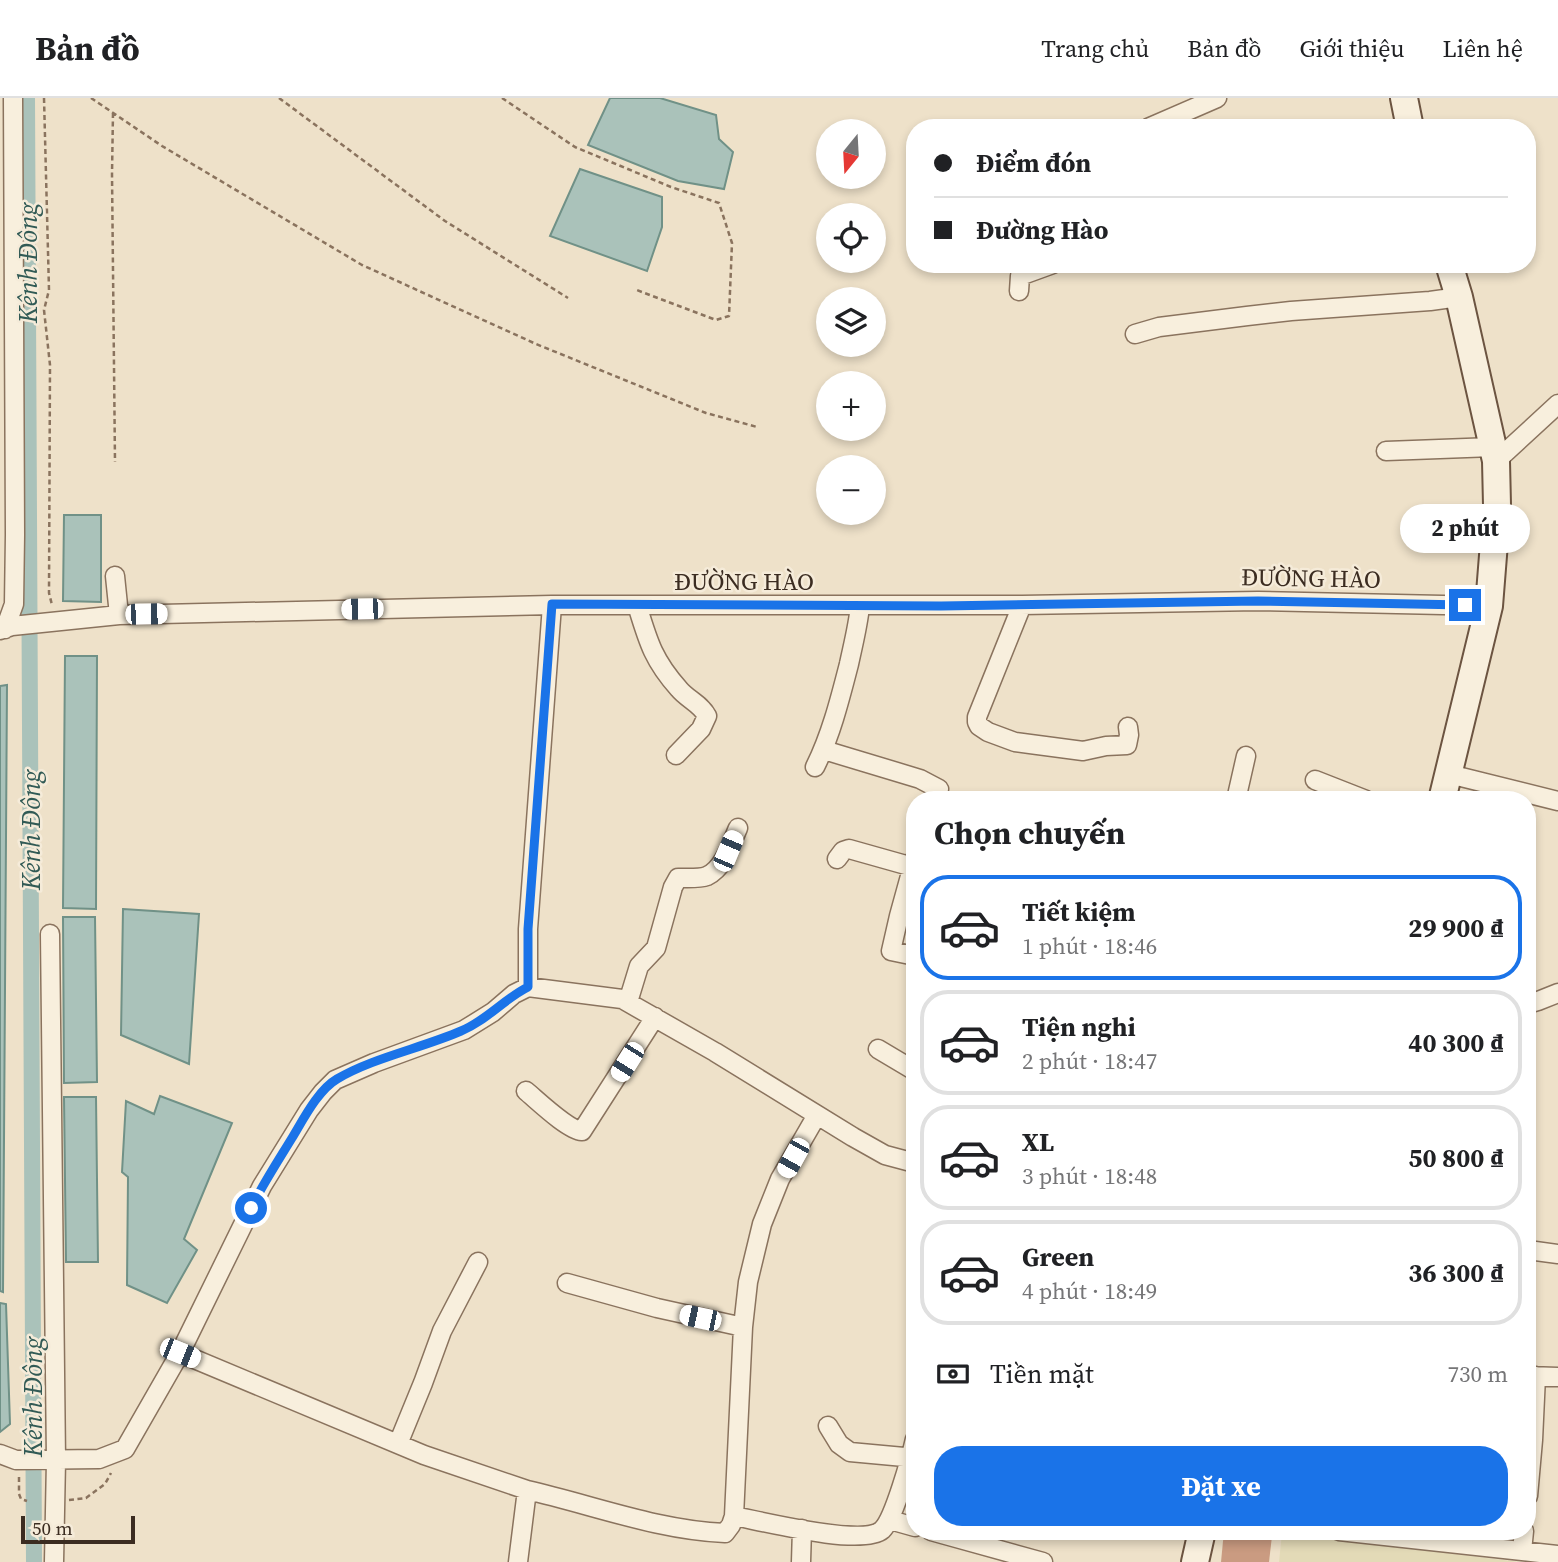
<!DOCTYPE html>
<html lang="vi">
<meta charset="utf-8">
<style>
:root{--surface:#fff;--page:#f2f2f2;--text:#202124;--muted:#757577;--line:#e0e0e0;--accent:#1a73e8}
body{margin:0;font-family:"Source Serif 4",serif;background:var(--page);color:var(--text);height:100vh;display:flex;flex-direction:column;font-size:26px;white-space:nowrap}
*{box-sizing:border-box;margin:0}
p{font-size:23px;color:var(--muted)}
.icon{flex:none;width:38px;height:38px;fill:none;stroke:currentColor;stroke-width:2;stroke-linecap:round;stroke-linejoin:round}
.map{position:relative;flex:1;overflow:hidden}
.drawer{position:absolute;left:906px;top:693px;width:630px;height:749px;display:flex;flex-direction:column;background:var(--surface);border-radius:28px;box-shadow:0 4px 10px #0003}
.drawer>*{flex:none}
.hud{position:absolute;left:906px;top:21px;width:630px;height:154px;border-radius:28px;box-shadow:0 4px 10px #0003;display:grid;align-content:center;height:154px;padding:0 28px;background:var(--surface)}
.needle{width:46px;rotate:198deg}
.buttons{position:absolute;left:816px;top:21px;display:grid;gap:14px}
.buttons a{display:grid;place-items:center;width:70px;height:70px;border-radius:50%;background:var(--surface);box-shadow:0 4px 10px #0003;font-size:35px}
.scale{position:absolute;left:21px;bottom:18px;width:114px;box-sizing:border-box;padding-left:7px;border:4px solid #3b2c21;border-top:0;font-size:19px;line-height:24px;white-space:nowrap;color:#3b2c21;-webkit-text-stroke:5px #f5ebd9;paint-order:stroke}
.end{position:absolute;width:32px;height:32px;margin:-16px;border:9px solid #1a73e8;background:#fff;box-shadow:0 0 0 4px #fff}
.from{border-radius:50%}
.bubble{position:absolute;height:49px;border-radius:24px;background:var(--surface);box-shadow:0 4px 10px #0003;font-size:23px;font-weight:700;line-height:49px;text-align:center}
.car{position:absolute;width:21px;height:42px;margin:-21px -10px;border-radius:9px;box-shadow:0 0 5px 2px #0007;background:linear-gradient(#fff 24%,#345 0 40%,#fff 0 76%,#345 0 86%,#fff 0)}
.hud b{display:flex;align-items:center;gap:24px;height:66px;font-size:26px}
.hud b+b{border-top:2px solid var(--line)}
.hud i{width:18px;height:18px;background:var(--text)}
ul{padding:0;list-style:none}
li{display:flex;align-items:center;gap:21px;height:105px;margin:0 14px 10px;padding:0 14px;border:4px solid var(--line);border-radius:28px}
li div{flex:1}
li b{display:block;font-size:26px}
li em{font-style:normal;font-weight:700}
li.active{border-color:var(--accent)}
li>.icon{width:63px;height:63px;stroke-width:1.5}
h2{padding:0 28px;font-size:32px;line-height:84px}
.pay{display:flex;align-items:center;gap:18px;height:77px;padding:0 28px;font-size:26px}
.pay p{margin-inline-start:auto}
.primary-button{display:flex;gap:14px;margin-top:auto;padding:14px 28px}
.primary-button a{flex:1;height:80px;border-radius:28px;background:var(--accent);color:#fff;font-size:28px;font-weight:700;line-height:80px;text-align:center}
header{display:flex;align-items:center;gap:42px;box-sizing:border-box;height:98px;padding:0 35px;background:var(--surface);border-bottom:2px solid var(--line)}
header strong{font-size:33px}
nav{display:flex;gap:38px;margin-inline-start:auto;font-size:24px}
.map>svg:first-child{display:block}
.farmland{fill:#e3dab7}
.water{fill:#aac2ba;stroke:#709187;stroke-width:2}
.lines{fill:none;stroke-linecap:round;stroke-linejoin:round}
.canal{stroke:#aac2ba;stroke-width:16}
.building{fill:#ca9b81}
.street-casing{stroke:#8a735e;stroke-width:21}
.secondary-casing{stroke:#6c5441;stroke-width:30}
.path{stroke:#8a735e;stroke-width:2.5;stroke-dasharray:5 3.5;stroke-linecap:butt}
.street{stroke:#f8efdd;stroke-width:18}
.secondary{stroke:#f8efdd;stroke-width:26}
.route{stroke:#1a73e8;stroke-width:9}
.labels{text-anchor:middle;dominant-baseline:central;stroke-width:5;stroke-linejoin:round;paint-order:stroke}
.street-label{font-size:24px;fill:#3b2c21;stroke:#f5ebd9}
.water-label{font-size:26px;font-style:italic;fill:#315a55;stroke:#f5ebd9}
</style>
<header>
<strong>Bản đồ</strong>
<nav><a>Trang chủ</a><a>Bản đồ</a><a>Giới thiệu</a><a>Liên hệ</a></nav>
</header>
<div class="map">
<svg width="1558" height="1464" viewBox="0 0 1558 1464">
<rect width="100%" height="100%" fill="#eee1c9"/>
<!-- farmland -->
<path class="farmland" d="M1282,1435L1519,1464H1279Z"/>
<!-- water -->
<path class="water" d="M610,0H660L716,17L719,41L733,54L724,91L678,83L588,47Z
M580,71L662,99V129L647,173L550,138Z
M64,417H101V504L63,503Z
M65,558H97L96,811L63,810Z
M7,587L3,1194L0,1193V588Z
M123,811L199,816L189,966L121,937Z
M63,819H95L97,984L64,985Z
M160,998L232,1025L184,1141L197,1152L167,1205L127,1187L128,1079L122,1074L126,1003L154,1016Z
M64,999H96L98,1164H66Z
M0,1205L6,1206L10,1326L0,1334Z"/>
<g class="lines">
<!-- canal -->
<path class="canal" d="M27,0L34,1464"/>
</g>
<!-- building -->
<path class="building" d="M1224,1433L1272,1438L1269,1464H1221Z"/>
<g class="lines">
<defs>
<path id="street" d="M1148,30L1217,0
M1019,193L1020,178L1053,166
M1135,236L1159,229L1247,218L1291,213L1430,203L1459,199
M1386,353L1493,349
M1496,363L1558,306
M115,478L119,517
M637,507C648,543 653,562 679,591C687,601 701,606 707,618L701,631L676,657
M1022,507L977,619V624L979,628L988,634L1015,644L1030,646L1083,653L1106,648L1127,647L1129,637L1128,629
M5,531L14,506L15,437L13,0
M0,532L12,528L119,517L552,507H1022L1258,503L1489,508
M824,652L920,681L939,691L933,702
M815,669C831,637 840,601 849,566C853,547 858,528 860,508
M1449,676L1558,703
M1315,682L1366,702
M1236,702L1246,658
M915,760L899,818L891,853L915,858
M837,761L843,753L849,751L913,769
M50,836L56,1362L54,1464
M528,889V831L552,507
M628,904L639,868L656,850L673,789L678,780C687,780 699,781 707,778C724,770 731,746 738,730
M1528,906L1538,903L1558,895
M878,951L915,973
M526,993C538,1003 568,1032 582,1033L655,919
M1528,1152L1558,1156
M567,1185L657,1210L743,1229
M180,1255L424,1357L527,1392
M1528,1278L1558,1279
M828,1328L839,1346L850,1354L915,1360
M398,1346L423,1285L442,1233L478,1164
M0,1356L16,1362L99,1361L125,1351L180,1255L262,1088L309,1012L323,994L335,982L374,965L464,932L493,914L514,896L528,889L622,901L715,954L853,1039L885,1057L915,1065
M1528,1398L1533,1342L1536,1278
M734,1418C761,1423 862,1449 882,1432C894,1421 911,1359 915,1341
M890,1422L915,1429
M931,1433L1043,1464
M1339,1433L1558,1457
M1522,1453L1524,1433
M518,1464L527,1392C593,1407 657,1432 725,1435L731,1427L734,1418L743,1229L748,1184L762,1126L780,1081L817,1017
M801,1464L802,1431"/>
<path id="secondary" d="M1404,0L1410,30
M1442,702L1489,508L1497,407L1496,363L1459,199L1449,166
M1195,1464L1202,1433"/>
</defs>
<!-- street casing -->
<use href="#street" class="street-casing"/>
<!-- secondary casing -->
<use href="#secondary" class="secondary-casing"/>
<!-- path -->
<path class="path" d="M44,0L49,192L44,212L50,267L49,495L52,507
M91,0L162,48L362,167L536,246L706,315L757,329
M279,0L445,123L568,200
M502,0L575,49L671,89L719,105L732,145L729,218L716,222L634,191
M113,15L112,76L115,364
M19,1379V1396L21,1401L27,1403
M69,1402L86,1400L105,1386L111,1375"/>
<!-- street -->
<use href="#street" class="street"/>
<!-- secondary -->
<use href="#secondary" class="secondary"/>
</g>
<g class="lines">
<!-- route -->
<path class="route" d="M251,1110C263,1086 278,1063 292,1040C303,1022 318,992 337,981C372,960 422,950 461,933C486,923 504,901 528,889V831L552,506L941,508L1258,503L1465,507"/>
</g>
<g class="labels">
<!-- street labels -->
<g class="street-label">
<text transform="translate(1311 480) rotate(1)">ĐƯỜNG HÀO</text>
<text x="744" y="483">ĐƯỜNG HÀO</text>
</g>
<!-- water labels -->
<g class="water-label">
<text transform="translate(28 165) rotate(-90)">Kênh Đông</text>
<text transform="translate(31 732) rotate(-90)">Kênh Đông</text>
<text transform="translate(33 1299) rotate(-90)">Kênh Đông</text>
</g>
</g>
</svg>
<div class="buttons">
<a><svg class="needle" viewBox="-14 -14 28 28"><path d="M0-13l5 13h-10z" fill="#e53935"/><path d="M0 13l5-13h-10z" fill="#757577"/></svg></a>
<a><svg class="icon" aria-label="locate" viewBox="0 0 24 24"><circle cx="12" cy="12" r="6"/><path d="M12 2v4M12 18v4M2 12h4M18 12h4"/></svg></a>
<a><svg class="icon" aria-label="layers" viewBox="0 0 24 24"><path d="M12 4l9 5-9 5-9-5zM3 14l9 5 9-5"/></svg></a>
<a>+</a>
<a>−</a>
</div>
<div class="scale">50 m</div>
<i class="end from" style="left:251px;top:1110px"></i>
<i class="end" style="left:1465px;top:507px"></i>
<div class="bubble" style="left:1400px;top:406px;width:130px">2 phút</div>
<i class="car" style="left:362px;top:511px;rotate:269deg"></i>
<i class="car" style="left:146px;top:516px;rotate:89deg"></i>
<i class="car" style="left:728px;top:753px;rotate:23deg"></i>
<i class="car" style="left:627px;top:964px;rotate:212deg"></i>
<i class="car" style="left:793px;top:1060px;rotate:209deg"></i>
<i class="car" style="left:700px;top:1220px;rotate:282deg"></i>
<i class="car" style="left:180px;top:1255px;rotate:112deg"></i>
<div class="hud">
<b><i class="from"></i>Điểm đón</b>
<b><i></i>Đường Hào</b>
</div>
<section class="drawer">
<h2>Chọn chuyến</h2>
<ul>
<li class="active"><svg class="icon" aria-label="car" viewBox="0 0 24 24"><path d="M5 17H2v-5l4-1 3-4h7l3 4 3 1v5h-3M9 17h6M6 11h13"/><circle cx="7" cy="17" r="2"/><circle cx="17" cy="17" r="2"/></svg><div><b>Tiết kiệm</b><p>1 phút · 18:46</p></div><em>29 900 ₫</em></li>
<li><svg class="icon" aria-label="car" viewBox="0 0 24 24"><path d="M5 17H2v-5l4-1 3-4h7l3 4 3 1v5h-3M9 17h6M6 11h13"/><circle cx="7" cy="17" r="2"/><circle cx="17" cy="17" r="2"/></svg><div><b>Tiện nghi</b><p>2 phút · 18:47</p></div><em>40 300 ₫</em></li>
<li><svg class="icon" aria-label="car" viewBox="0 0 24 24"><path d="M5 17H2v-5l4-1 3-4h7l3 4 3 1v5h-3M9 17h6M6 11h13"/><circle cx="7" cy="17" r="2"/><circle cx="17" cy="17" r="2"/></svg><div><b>XL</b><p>3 phút · 18:48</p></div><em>50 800 ₫</em></li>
<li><svg class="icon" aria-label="car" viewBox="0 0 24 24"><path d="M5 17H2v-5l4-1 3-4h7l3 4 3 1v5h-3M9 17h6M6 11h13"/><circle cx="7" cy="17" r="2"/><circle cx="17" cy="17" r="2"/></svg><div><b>Green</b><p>4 phút · 18:49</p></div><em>36 300 ₫</em></li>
</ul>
<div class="pay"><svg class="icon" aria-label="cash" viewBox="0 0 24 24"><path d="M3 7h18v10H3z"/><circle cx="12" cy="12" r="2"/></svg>Tiền mặt<p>730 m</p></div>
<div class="primary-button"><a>Đặt xe</a></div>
</section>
</div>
